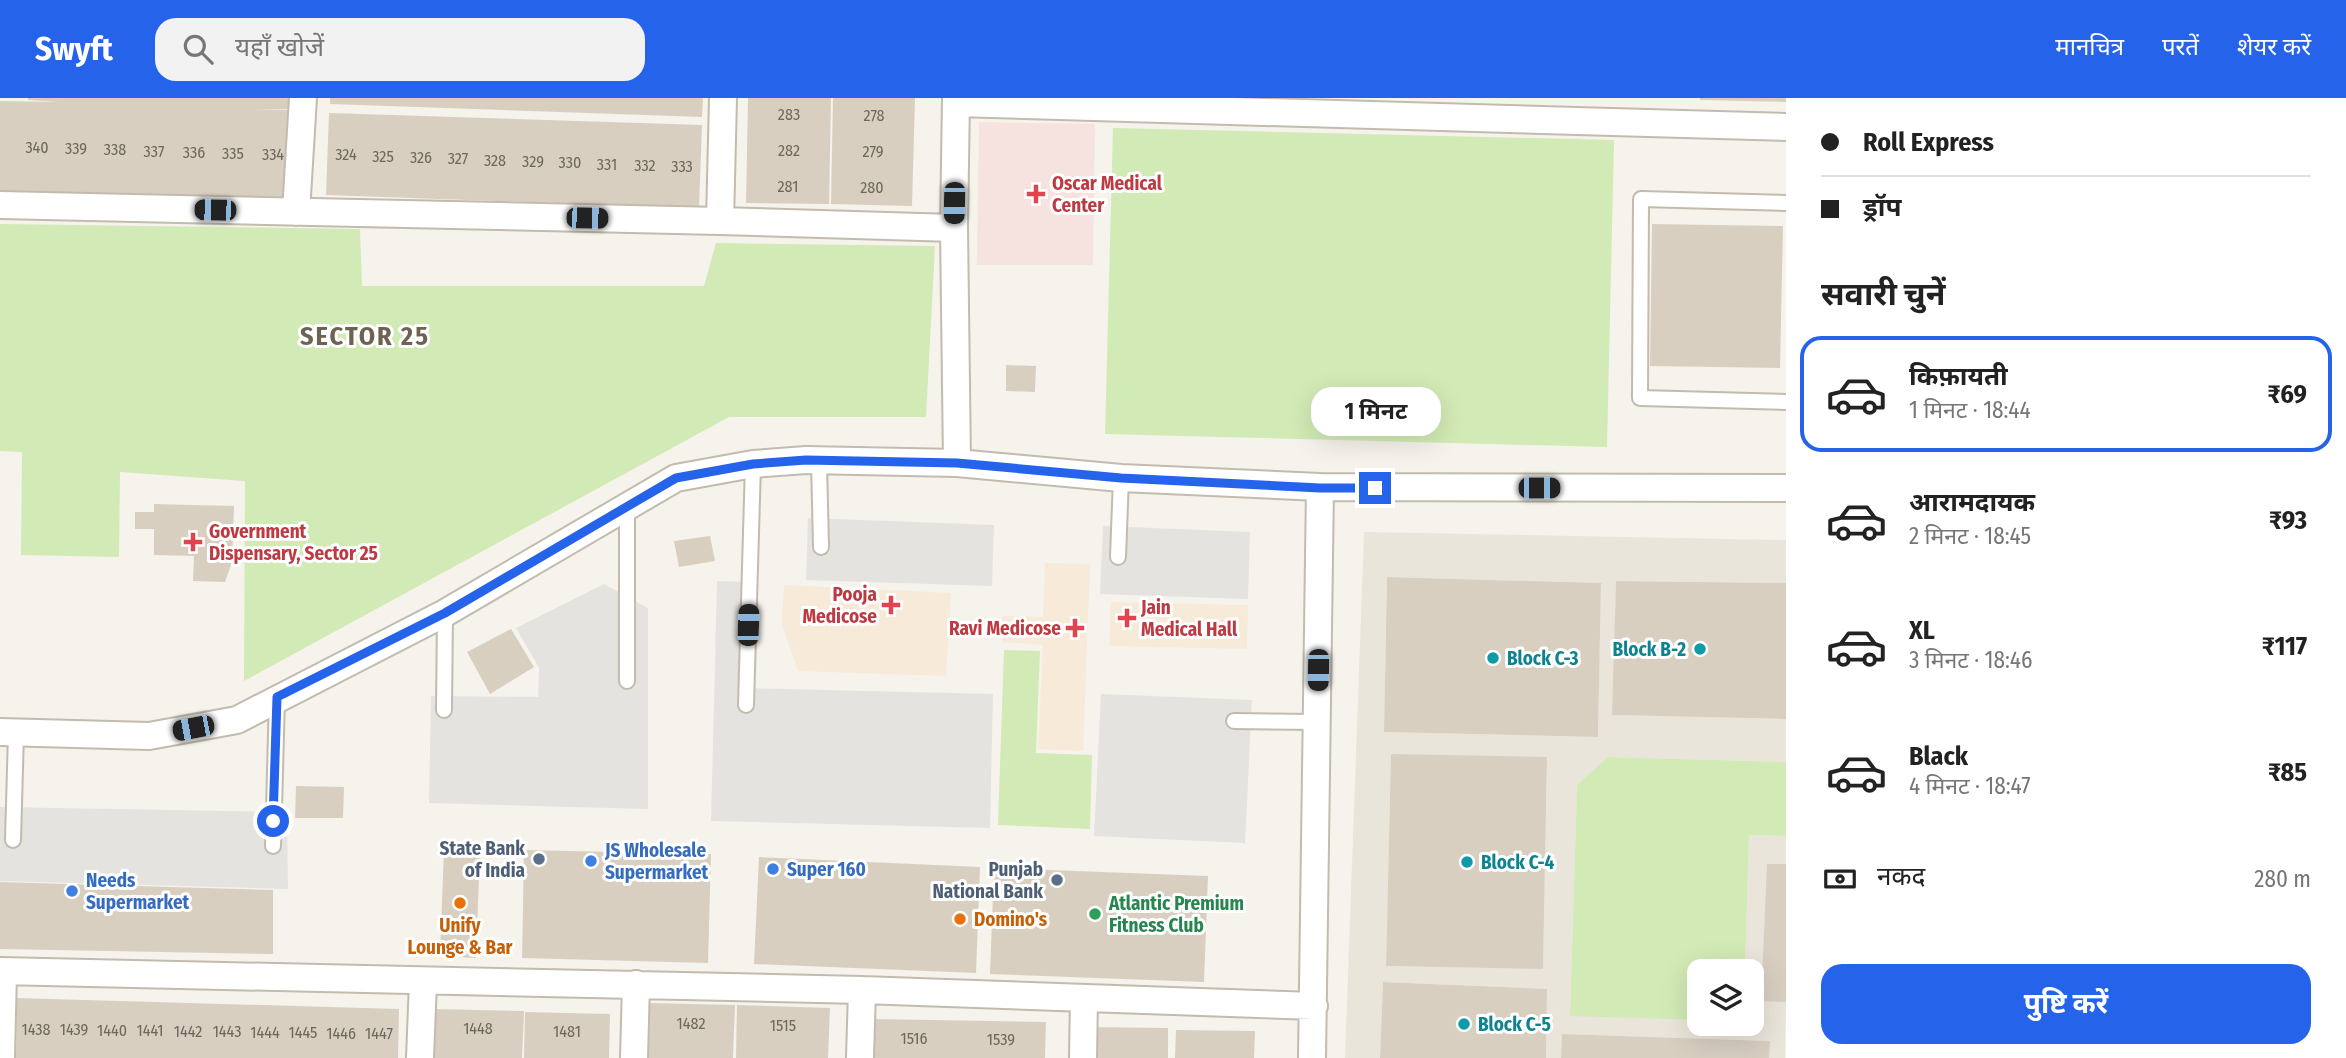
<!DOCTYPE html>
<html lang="hi">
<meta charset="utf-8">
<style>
:root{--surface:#fff;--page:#f2f2f2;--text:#222;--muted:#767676;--line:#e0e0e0;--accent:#2563eb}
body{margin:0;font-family:"Fira Sans Condensed","Noto Sans Devanagari",sans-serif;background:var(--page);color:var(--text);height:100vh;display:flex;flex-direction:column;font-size:26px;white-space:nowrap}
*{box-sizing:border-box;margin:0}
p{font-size:23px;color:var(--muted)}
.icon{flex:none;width:38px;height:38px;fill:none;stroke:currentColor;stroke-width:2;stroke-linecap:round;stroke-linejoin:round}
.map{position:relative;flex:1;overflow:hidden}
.sheet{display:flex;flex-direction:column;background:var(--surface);width:560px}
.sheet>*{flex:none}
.banner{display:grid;align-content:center;height:154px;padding:0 35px;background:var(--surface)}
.tools{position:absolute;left:1687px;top:861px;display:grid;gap:14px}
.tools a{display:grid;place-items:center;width:77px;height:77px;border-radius:14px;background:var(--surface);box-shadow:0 7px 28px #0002;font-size:35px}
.end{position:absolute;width:32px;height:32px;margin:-16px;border:9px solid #2563eb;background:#fff;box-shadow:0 0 0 4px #fff}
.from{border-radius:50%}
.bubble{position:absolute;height:49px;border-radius:21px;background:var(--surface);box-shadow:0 7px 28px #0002;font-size:23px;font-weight:700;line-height:49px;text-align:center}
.car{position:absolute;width:21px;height:42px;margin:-21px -10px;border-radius:9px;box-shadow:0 0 5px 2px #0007;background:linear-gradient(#222 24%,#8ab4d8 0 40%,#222 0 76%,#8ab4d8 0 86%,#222 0)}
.banner b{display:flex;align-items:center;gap:24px;height:66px;font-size:26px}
.banner b+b{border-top:2px solid var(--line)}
.banner i{width:18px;height:18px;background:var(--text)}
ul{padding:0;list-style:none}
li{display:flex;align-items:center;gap:21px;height:116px;margin:0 14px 10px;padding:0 21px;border:4px solid transparent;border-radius:21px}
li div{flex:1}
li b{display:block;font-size:26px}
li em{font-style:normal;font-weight:700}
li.current{border-color:var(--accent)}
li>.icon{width:63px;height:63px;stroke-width:1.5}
h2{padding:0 35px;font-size:32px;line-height:84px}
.pay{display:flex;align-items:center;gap:18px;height:77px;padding:0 35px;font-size:26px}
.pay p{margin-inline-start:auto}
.cta{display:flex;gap:14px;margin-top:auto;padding:14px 35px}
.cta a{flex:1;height:80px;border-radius:21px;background:var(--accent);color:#fff;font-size:28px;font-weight:700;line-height:80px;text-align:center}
header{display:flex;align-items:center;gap:42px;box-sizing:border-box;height:98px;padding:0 35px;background:var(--accent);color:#fff}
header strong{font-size:33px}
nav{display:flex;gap:38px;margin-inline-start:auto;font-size:24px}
.search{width:490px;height:63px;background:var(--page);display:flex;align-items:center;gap:18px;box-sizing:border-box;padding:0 24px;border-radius:21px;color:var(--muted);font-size:26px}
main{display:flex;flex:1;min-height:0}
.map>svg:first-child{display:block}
.residential{fill:#eae5da;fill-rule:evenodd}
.commercial{fill:#f7ead8}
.medical{fill:#f6e3e0}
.green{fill:#d2eab5}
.parking{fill:#e5e3e0}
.building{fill:#d8cfc1}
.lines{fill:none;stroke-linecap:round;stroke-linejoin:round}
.lane-casing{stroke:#c2bbae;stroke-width:18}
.street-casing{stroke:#c2bbae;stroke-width:30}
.lane{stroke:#fff;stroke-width:14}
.street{stroke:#fff;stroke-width:26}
.route{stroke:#2563eb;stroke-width:9}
.health-dot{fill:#e0444e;stroke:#fff;stroke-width:2.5}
.culture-dot{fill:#0f9aa8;stroke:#fff;stroke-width:2.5}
.service-dot{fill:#5c6f8a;stroke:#fff;stroke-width:2.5}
.shop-dot{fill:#3f7fe0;stroke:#fff;stroke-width:2.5}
.food-dot{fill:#e8710a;stroke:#fff;stroke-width:2.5}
.leisure-dot{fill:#2e9e5b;stroke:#fff;stroke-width:2.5}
.labels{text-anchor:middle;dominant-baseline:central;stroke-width:6;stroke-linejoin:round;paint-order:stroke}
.number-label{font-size:16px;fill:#6e675b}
.health-label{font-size:19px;font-weight:bold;fill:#be3a42;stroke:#fff;text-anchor:start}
.culture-label{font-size:19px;font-weight:bold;fill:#0d838f;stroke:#fff;text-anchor:start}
.service-label{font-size:19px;font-weight:bold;fill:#4e5e75;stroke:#fff;text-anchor:end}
.shop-label{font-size:19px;font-weight:bold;fill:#366cbe;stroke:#fff;text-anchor:start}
.leisure-label{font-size:19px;font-weight:bold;fill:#27864d;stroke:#fff;text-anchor:start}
.food-label{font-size:19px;font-weight:bold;fill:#c56008;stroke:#fff;text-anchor:start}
.district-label{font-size:26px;font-weight:bold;letter-spacing:2px;fill:#6e6250;stroke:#fff}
</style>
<header>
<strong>Swyft</strong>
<div class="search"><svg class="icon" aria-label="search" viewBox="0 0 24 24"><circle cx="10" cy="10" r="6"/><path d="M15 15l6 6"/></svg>यहाँ खोजें</div>
<nav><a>मानचित्र</a><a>परतें</a><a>शेयर करें</a></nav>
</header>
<main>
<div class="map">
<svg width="1786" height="960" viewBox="0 0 1786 960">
<rect width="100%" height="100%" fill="#f6f3ec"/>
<!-- residential -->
<path class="residential" d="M1364,434L1786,442V485L1616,483L1613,617L1786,621V664L1609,659L1577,687L1570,917L1699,922V926H1752V873H1745L1749,737L1786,738V766H1767L1786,904L1785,960H1769V943L1563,936L1561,960H1546L1547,891L1383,884L1380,960H1345ZM1387,479L1601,485L1598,639L1384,634ZM1391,657L1547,660L1543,871L1386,868Z"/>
<!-- commercial -->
<path class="commercial" d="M1045,465L1090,466L1083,653L1038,651L1043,547L1002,544L1003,518L1043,519Z
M784,487L951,495L946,578L798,573L782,527Z
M1111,504L1248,507L1247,551L1109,548Z"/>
<!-- medical -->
<path class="medical" d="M979,24L1095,26L1093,167H977Z"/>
<!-- green -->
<path class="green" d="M1113,30L1614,42L1607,349L1105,336Z
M0,126L360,131L362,188H704L716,145L935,148L926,319H729L244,583L245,383L120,374L119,459L21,457L22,354L0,353Z
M1004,552L1040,553L1036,655L1092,657L1090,731L998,727Z
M1608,659L1786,664V738L1749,737L1745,873H1699V922L1570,918L1577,687Z"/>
<!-- parking -->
<path class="parking" d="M808,420L994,427L992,488L806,482Z
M1103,428L1250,434L1248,501L1100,496Z
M717,483L749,484L746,590L993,596L990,730L711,723Z
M604,486L648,510V711L429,705L431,598L538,599L539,570L516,530Z
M1101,596L1252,602L1245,745L1094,738Z
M0,709L287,714L288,791L0,783Z"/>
<!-- building -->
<path class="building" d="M28,0H294V11H254L294,12L291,102L0,93V3L58,4L28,2Z
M330,0H703L702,19L330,6Z
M748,0H831L829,106L746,105Z
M833,0H915L912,108L831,106Z
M1700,0H1786V4L1700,2Z
M329,15L702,27L699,110L326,97Z
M1652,126L1783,128L1780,270L1650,268Z
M1006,267L1036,268L1035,294L1006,293Z
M154,406L234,408L232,464L225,484L193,483L194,458L154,457V431H135V414H154Z
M710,438L715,463L679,469L674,443Z
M1387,479L1601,485L1598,639L1384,634Z
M1616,483L1786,485V621L1612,617Z
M511,531L534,569L490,596L467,554Z
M1391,656L1547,659L1543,871L1386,868Z
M296,688L344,689L343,720H295Z
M444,751L480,752L476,860L440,858Z
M524,752L711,756L708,865L522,860Z
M759,759L980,769L976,875L754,866Z
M1767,766H1786V904L1761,903Z
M994,770L1208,778L1204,884L990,876Z
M0,784L273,792V856L0,851Z
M1383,884L1547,891L1546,960H1380Z
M17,900L399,911L398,960H16Z
M648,905L735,907L733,960H647Z
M737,907L830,910L828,960H736Z
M434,911L524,913L522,960H432Z
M525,914L610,916L609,960H524Z
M873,921L1046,924L1045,960H872Z
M1090,929L1168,930V960H1089Z
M1176,932L1255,933L1254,960H1175Z
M1562,936L1770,943L1769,960H1561Z"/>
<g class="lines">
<defs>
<path id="lane" d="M1786,105L1641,101L1640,300L1786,304
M819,364L821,449
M627,409V583
M1118,459L1121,380
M746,607L753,366
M444,612L445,515
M1234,623L1317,624
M13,742L16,635
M273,748L277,599"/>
<path id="street" d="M956,0L954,130L957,365
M956,5L1786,29
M0,107L720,123L954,130
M296,114L303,0
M720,123L723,0
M0,634L149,638L237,622L445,515L676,380L753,366L806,362L957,365L1121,380L1320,389L1786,390
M0,873L862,892L1314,908
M1,960L3,873
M420,960L423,884
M634,960L636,886
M860,960L862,892
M1083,960L1084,900
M1312,960L1320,389"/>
</defs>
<!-- lane casing -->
<use href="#lane" class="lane-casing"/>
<!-- street casing -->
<use href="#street" class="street-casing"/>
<!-- lane -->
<use href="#lane" class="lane"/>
<!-- street -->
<use href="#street" class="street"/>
</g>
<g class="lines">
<!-- route -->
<path class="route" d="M273,723L277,599L445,515L676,380L753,366L806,362L957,365L1121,380L1320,390H1375"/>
</g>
<!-- markers -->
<g class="health-dot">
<path d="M1032.5 85.5h7v7h7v7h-7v7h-7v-7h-7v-7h7z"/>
<path d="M189.5 433.5h7v7h7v7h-7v7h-7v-7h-7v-7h7z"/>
<path d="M887.5 496.5h7v7h7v7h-7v7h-7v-7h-7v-7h7z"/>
<path d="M1123.5 509.5h7v7h7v7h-7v7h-7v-7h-7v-7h7z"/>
<path d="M1071.5 519.5h7v7h7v7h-7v7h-7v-7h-7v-7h7z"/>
</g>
<g class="culture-dot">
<circle cx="1700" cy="551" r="7"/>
<circle cx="1493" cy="560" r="7"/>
<circle cx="1467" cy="764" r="7"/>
<circle cx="1464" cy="926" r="7"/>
</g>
<g class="service-dot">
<circle cx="539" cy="761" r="7"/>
<circle cx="1057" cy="782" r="7"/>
</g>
<g class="shop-dot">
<circle cx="591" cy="763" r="7"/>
<circle cx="773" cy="771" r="7"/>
<circle cx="72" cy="793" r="7"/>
</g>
<g class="food-dot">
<circle cx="460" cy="805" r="7"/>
<circle cx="960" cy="821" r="7"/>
</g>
<circle class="leisure-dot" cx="1095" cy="816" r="7"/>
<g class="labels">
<!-- number labels -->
<g class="number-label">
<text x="789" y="16">283</text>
<text x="874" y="17">278</text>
<text x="37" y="49">340</text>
<text x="76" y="50">339</text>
<text x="115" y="51">338</text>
<text x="789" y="52">282</text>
<text x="154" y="53">337</text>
<text x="873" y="53">279</text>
<text x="194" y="54">336</text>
<text x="233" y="55">335</text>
<text x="273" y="56">334</text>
<text x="346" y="56">324</text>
<text x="383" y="58">325</text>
<text x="421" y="59">326</text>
<text x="458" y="60">327</text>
<text x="495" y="62">328</text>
<text x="533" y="63">329</text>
<text x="570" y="64">330</text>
<text x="607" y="66">331</text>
<text x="645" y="67">332</text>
<text x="682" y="68">333</text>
<text x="788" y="88">281</text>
<text x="872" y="89">280</text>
<text x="691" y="925">1482</text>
<text x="783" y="927">1515</text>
<text x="478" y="930">1448</text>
<text x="36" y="931">1438</text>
<text x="74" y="931">1439</text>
<text x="112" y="932">1440</text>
<text x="150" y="932">1441</text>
<text x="188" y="933">1442</text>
<text x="227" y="933">1443</text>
<text x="567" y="933">1481</text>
<text x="265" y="934">1444</text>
<text x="303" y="934">1445</text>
<text x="341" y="935">1446</text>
<text x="379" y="935">1447</text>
<text x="914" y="940">1516</text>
<text x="1001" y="941">1539</text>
</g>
<!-- health labels -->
<g class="health-label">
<text x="1052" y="85">Oscar Medical<tspan x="1052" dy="22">Center</tspan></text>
<text x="209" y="433">Government<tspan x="209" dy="22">Dispensary, Sector 25</tspan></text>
<text x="877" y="496" text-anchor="end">Pooja<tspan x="877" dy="22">Medicose</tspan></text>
<text x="1141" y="509">Jain<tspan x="1141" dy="22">Medical Hall</tspan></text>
<text x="1061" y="530" text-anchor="end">Ravi Medicose</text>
</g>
<!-- culture labels -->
<g class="culture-label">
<text x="1686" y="551" text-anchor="end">Block B-2</text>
<text x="1507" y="560">Block C-3</text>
<text x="1481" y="764">Block C-4</text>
<text x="1478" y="926">Block C-5</text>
</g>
<!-- service labels -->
<g class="service-label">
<text x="525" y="750">State Bank<tspan x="525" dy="22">of India</tspan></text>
<text x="1043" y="771">Punjab<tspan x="1043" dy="22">National Bank</tspan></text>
</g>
<!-- shop labels -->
<g class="shop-label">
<text x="605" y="752">JS Wholesale<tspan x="605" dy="22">Supermarket</tspan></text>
<text x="787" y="771">Super 160</text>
<text x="86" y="782">Needs<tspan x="86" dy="22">Supermarket</tspan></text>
</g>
<!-- leisure labels -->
<g class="leisure-label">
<text x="1109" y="805">Atlantic Premium<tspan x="1109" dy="22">Fitness Club</tspan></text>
</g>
<!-- food labels -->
<g class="food-label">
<text x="974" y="821">Domino's</text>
<text x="460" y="827" text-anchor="middle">Unify<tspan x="460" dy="22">Lounge &amp; Bar</tspan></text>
</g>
<!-- district labels -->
<g class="district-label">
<text x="365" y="238">SECTOR 25</text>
</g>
</g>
</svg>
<div class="tools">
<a><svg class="icon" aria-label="layers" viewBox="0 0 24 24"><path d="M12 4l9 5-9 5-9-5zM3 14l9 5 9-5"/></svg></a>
</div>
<i class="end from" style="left:273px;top:723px"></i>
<i class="end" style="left:1375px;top:390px"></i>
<div class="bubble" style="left:1311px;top:289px;width:130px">1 मिनट</div>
<i class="car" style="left:954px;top:105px;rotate:181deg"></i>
<i class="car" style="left:215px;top:112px;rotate:271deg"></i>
<i class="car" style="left:587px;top:120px;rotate:91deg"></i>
<i class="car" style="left:1539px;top:390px;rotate:90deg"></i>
<i class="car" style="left:748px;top:527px;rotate:2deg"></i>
<i class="car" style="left:1318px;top:572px;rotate:181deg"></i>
<i class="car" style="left:193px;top:630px;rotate:259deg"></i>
</div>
<section class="sheet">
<div class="banner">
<b><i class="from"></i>Roll Express</b>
<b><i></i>ड्रॉप</b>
</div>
<h2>सवारी चुनें</h2>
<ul>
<li class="current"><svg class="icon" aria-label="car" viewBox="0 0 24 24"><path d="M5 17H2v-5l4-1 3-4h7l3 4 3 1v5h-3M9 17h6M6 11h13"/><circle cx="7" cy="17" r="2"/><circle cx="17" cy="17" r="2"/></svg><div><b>किफ़ायती</b><p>1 मिनट · 18:44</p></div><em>₹69</em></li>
<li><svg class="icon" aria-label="car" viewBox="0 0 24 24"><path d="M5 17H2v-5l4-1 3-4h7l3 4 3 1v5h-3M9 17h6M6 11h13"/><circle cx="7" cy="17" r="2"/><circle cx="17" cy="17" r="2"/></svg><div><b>आरामदायक</b><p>2 मिनट · 18:45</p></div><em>₹93</em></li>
<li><svg class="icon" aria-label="car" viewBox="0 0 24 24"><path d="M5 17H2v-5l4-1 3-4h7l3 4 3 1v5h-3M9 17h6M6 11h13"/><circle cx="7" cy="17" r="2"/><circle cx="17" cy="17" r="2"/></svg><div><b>XL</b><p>3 मिनट · 18:46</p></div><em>₹117</em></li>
<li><svg class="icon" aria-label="car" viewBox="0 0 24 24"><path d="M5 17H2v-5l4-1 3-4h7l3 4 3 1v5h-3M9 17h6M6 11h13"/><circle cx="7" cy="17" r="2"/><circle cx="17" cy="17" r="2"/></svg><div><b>Black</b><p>4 मिनट · 18:47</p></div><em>₹85</em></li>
</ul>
<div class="pay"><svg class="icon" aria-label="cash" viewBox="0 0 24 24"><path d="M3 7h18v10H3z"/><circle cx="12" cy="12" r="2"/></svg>नकद<p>280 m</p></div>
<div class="cta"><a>पुष्टि करें</a></div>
</section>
</main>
